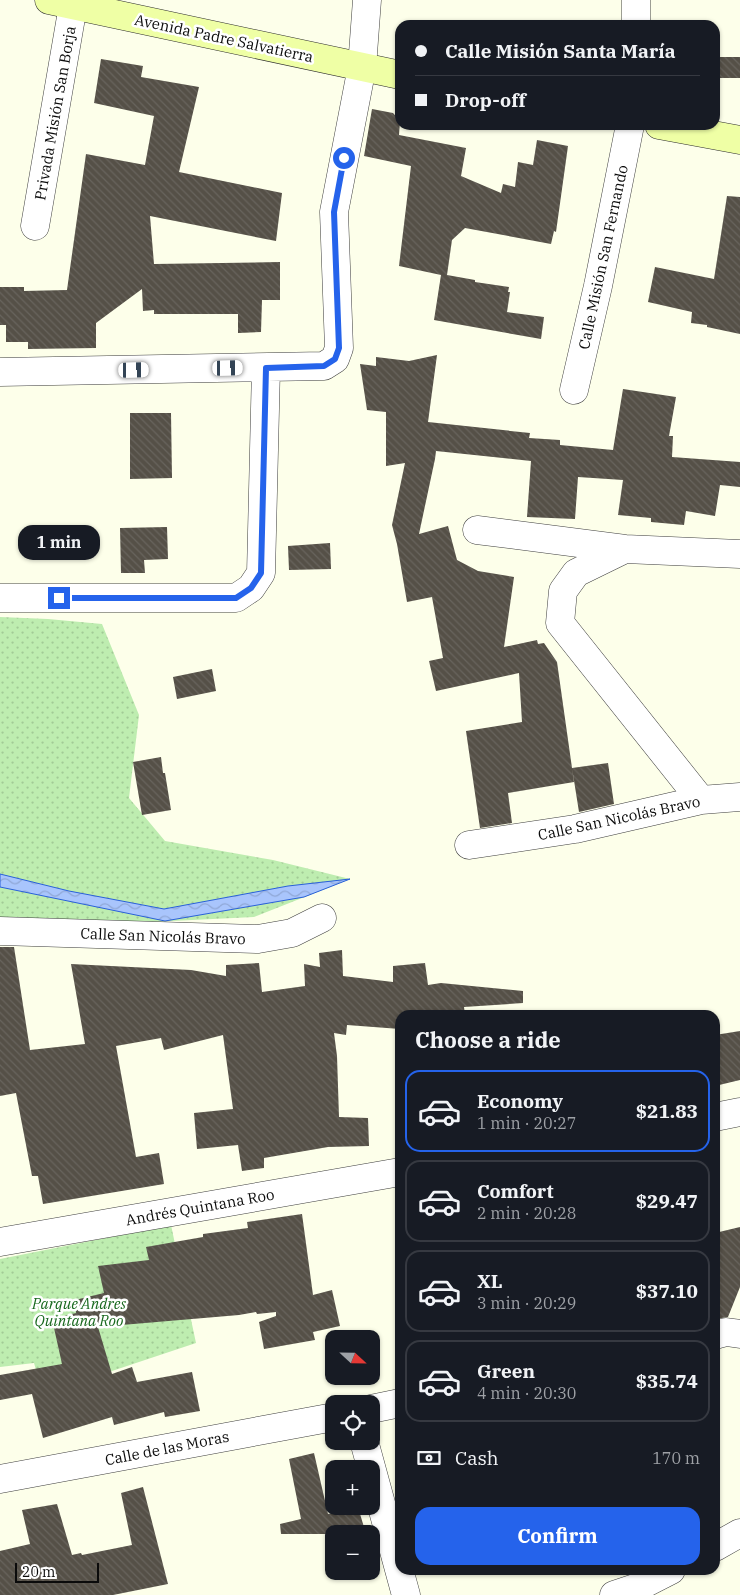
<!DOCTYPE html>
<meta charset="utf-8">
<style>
:root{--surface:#171b24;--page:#242831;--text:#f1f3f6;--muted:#9ea1a6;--line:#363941;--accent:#2563eb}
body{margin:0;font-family:"IBM Plex Serif",serif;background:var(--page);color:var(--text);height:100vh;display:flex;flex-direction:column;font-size:19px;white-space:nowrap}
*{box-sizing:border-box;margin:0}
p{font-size:16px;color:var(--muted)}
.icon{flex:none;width:28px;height:28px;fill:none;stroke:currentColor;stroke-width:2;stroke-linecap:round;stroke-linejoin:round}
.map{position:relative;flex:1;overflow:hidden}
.drawer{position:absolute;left:395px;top:1010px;width:325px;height:565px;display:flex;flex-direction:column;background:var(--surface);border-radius:15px;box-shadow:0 1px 4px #0004}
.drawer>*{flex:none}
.top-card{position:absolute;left:395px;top:20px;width:325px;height:110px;border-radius:15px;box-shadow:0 1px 4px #0004;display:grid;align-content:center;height:110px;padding:0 20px;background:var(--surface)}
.needle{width:32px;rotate:112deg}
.tools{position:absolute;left:325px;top:1330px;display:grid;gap:10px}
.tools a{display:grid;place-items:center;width:55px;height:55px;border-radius:10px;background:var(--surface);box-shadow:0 1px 4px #0004;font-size:25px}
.scale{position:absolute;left:15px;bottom:12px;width:84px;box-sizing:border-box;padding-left:5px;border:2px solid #0b0b0b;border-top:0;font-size:14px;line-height:18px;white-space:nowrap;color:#0b0b0b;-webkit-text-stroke:4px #fff;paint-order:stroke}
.end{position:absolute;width:22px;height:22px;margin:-11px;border:6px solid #2563eb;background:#fff;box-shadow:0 0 0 2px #fff}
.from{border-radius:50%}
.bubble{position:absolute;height:35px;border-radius:15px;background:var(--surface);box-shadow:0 1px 4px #0004;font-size:16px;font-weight:700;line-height:35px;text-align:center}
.car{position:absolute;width:15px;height:30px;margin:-15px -8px;border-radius:6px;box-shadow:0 0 4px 1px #0007;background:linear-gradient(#fff 24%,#345 0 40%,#fff 0 76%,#345 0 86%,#fff 0)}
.top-card b{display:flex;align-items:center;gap:18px;height:48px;font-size:19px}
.top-card b+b{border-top:1px solid var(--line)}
.top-card i{width:12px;height:12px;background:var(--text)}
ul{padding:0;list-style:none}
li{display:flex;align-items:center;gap:15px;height:82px;margin:0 10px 8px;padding:0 10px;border:2px solid var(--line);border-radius:15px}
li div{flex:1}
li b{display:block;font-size:19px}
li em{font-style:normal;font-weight:700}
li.active{border-color:var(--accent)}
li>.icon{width:45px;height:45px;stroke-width:1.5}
h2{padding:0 20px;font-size:22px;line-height:60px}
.pay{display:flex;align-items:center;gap:12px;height:55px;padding:0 20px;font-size:19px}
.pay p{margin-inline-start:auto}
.primary-button{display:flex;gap:10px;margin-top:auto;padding:10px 20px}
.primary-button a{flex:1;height:58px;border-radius:15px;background:var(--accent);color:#fff;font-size:20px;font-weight:700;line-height:58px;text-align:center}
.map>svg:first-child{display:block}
.grass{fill:url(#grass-dots)}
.water{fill:url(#water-waves);stroke:#2960d9}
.building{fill:url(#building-back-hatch)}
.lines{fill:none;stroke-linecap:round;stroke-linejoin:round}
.street-casing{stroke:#3e3e3e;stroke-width:29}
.secondary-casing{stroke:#2d2d2d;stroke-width:29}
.street{stroke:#fff;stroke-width:28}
.secondary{stroke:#efffa5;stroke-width:28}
.route{stroke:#2563eb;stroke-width:6}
.labels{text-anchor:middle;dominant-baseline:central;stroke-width:5;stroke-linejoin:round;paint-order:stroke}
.street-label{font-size:15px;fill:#0b0b0b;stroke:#fff}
.park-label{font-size:15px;font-style:italic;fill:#17681d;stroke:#fff}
</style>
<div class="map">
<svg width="740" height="1595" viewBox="0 0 740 1595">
<defs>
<pattern id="grass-dots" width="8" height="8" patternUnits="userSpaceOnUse" patternTransform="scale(1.25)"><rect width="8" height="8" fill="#beedb0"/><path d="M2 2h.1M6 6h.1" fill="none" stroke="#a2ca96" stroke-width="1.8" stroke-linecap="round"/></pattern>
<pattern id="water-waves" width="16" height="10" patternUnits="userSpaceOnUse" patternTransform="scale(1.25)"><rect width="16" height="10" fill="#a9c5fc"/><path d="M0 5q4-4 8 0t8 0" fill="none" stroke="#90a8d7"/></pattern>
<pattern id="building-back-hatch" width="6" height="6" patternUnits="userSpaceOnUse" patternTransform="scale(1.25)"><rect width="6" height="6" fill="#555047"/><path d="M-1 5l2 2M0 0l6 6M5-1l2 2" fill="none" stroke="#68645d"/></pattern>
</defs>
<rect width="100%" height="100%" fill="#fdffea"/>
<!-- grass -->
<path class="grass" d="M0,617L48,619L102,624L139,715L129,798L165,841L273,860L350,879L254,917L110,924L0,925Z
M171,1225L196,1343L43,1394L34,1363L0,1367V1259Z"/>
<!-- water -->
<path class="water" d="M0,874L69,891L164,909L288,886L350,879L304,897L165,921L0,887Z"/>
<!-- building -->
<path class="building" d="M715,57H740V78H715Z
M101,59L143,66L141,77L199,87L179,172L282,193L276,241L150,216L154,264L280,262V300H262L261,332L238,333V314H154V310L143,311L142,289L96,323V348L28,349V342H6V325H0V287H24V291L67,290L86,154L145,165L154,116L94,103Z
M372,109L393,113L400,121L399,135L466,148L461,176L501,193L503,184L515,187L518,162L533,165L537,140L568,146L556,232L554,231L551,244L465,228L452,240L447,275L475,280V282L509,287L508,292H510L507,312L544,317L541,339L434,320L441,275L399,266L411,166L364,156Z
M727,196L740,197V334L707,327V325L691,323L692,312L648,302L655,267L714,279Z
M437,355L428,422L530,433L529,438L560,440V445L613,450L623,389L676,397L669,436H673L672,457L740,462V487L720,485L715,516L686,511L684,525L651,522V518L618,515L623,480L578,477L575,519L527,517L531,461L436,451L435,459L419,534L448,526L457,560L478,571L514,577L504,647L537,640L538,644L544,643L557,662L574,782L508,793L512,823L480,828L466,731L522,722L519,673L436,691L429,661L443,658L432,597L407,602L397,544L392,525L405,463L386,466V412L367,410L360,364L376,366V357L409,361Z
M130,413H171L172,478L130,479Z
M167,527L168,559L144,560L145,573H121L120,528Z
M330,543L331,569L289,570L288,546Z
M212,669L216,691L177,699L173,677Z
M161,757L163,773H165L171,810L142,815L133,762Z
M608,763L614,804L579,812L572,768Z
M0,947H14L30,1050L85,1044L71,964L191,970L226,976V965L259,963L262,992L305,986L304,964L320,967L319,953L342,950L343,976L393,982V966L425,963L428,985L441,983L523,991V1003L464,1007L465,1015H400V1029L347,1025L346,1035L334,1033L337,1056L339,1117L368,1118L369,1146L328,1147L264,1158V1168L242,1171L238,1145L197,1149L194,1113L233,1109L223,1035L164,1050L161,1038L116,1046L136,1157L159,1153L164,1184L43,1204L38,1176H32L16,1093L0,1096Z
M740,1031V1080L715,1086V1035Z
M302,1214L313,1295L332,1290L340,1326L313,1332L315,1340L264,1349L259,1322L276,1316V1312L257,1314L256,1312L239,1315L98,1327L112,1374L132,1367L137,1382L192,1372L200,1411L165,1417L164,1412L114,1425L112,1417L43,1438L32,1394L0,1400V1375L62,1364L52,1319L76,1313L75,1300L104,1293L98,1266L149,1260L146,1247L203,1237V1234L248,1228L247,1222Z
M740,1227V1287L728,1317L715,1319V1233Z
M314,1453L328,1514L358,1507L366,1534H281L280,1524L301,1519L289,1459Z
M143,1487L168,1584L113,1595H0V1551L30,1544L22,1510L57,1504L72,1555L81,1553L82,1555L132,1545L121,1493Z"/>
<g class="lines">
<defs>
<path id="street" d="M636,0V25
M35,226L74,0
M0,372L324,366L335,359L339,348L334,212L362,67L367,0
M574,390L598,286L630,125
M477,530L625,549L740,554
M625,549L576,573L563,591L560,623L701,800
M0,598H236L251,588L261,573L266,368
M469,845L575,829L701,800L740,797
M0,931L258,939L292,933L322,918
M715,1117L740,1112
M0,1242L400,1172
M715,1335L726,1332L740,1334
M371,1409L400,1403
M364,1441L406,1595
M0,1479L334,1417
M715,1547L740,1533
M614,1595L638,1587L671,1570"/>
<path id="secondary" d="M49,0L400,75
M659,125L740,140"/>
</defs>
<!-- street casing -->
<use href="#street" class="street-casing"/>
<!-- secondary casing -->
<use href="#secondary" class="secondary-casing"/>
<!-- street -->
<use href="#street" class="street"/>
<!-- secondary -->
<use href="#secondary" class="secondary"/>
</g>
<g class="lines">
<!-- route -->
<path class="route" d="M59,598H236L251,588L261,573L266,368L324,366L335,359L339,348L334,212L344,158"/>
</g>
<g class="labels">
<!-- street labels -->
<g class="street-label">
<text transform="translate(224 38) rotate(12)">Avenida Padre Salvatierra</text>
<text transform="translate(55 113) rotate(-80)">Privada Misión San Borja</text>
<text transform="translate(603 257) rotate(-78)">Calle Misión San Fernando</text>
<text transform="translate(619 818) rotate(-12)">Calle San Nicolás Bravo</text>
<text transform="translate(163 936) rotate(2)">Calle San Nicolás Bravo</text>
<text transform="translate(200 1207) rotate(-10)">Andrés Quintana Roo</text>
<text transform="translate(167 1448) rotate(-11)">Calle de las Moras</text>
</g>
<!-- park labels -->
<g class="park-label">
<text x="79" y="1303">Parque Andres<tspan x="79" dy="17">Quintana Roo</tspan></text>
</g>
</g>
</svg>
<div class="tools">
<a><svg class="needle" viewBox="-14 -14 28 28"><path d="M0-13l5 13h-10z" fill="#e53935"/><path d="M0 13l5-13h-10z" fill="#9ea1a6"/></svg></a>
<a><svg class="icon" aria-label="locate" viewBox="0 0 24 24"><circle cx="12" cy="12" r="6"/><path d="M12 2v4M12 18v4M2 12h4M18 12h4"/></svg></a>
<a>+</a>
<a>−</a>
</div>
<div class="scale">20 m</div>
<i class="end from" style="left:344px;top:158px"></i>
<i class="end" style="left:59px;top:598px"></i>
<div class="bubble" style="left:18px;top:525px;width:82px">1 min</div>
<i class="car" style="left:228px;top:368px;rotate:89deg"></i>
<i class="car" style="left:134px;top:370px;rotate:89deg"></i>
<div class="top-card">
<b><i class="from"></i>Calle Misión Santa María</b>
<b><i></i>Drop-off</b>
</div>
<section class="drawer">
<h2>Choose a ride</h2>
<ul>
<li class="active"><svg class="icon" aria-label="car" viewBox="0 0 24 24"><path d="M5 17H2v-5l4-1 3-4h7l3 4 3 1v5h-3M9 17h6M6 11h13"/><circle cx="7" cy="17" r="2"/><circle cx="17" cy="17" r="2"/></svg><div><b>Economy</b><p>1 min · 20:27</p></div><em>$21.83</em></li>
<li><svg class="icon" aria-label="car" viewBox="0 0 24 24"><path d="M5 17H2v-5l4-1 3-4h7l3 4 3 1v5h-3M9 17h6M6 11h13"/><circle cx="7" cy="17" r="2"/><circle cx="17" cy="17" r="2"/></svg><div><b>Comfort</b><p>2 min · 20:28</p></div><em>$29.47</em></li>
<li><svg class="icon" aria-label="car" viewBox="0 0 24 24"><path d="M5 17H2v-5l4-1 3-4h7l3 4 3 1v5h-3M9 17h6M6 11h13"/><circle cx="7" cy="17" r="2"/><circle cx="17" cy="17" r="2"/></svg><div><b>XL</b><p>3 min · 20:29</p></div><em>$37.10</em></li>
<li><svg class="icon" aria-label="car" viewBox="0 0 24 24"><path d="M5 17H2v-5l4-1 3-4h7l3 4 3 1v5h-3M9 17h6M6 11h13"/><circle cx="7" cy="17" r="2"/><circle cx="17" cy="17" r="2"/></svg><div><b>Green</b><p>4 min · 20:30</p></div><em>$35.74</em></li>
</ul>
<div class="pay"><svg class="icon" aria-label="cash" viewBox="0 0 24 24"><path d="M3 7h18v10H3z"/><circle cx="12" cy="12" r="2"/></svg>Cash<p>170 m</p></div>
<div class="primary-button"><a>Confirm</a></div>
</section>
</div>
